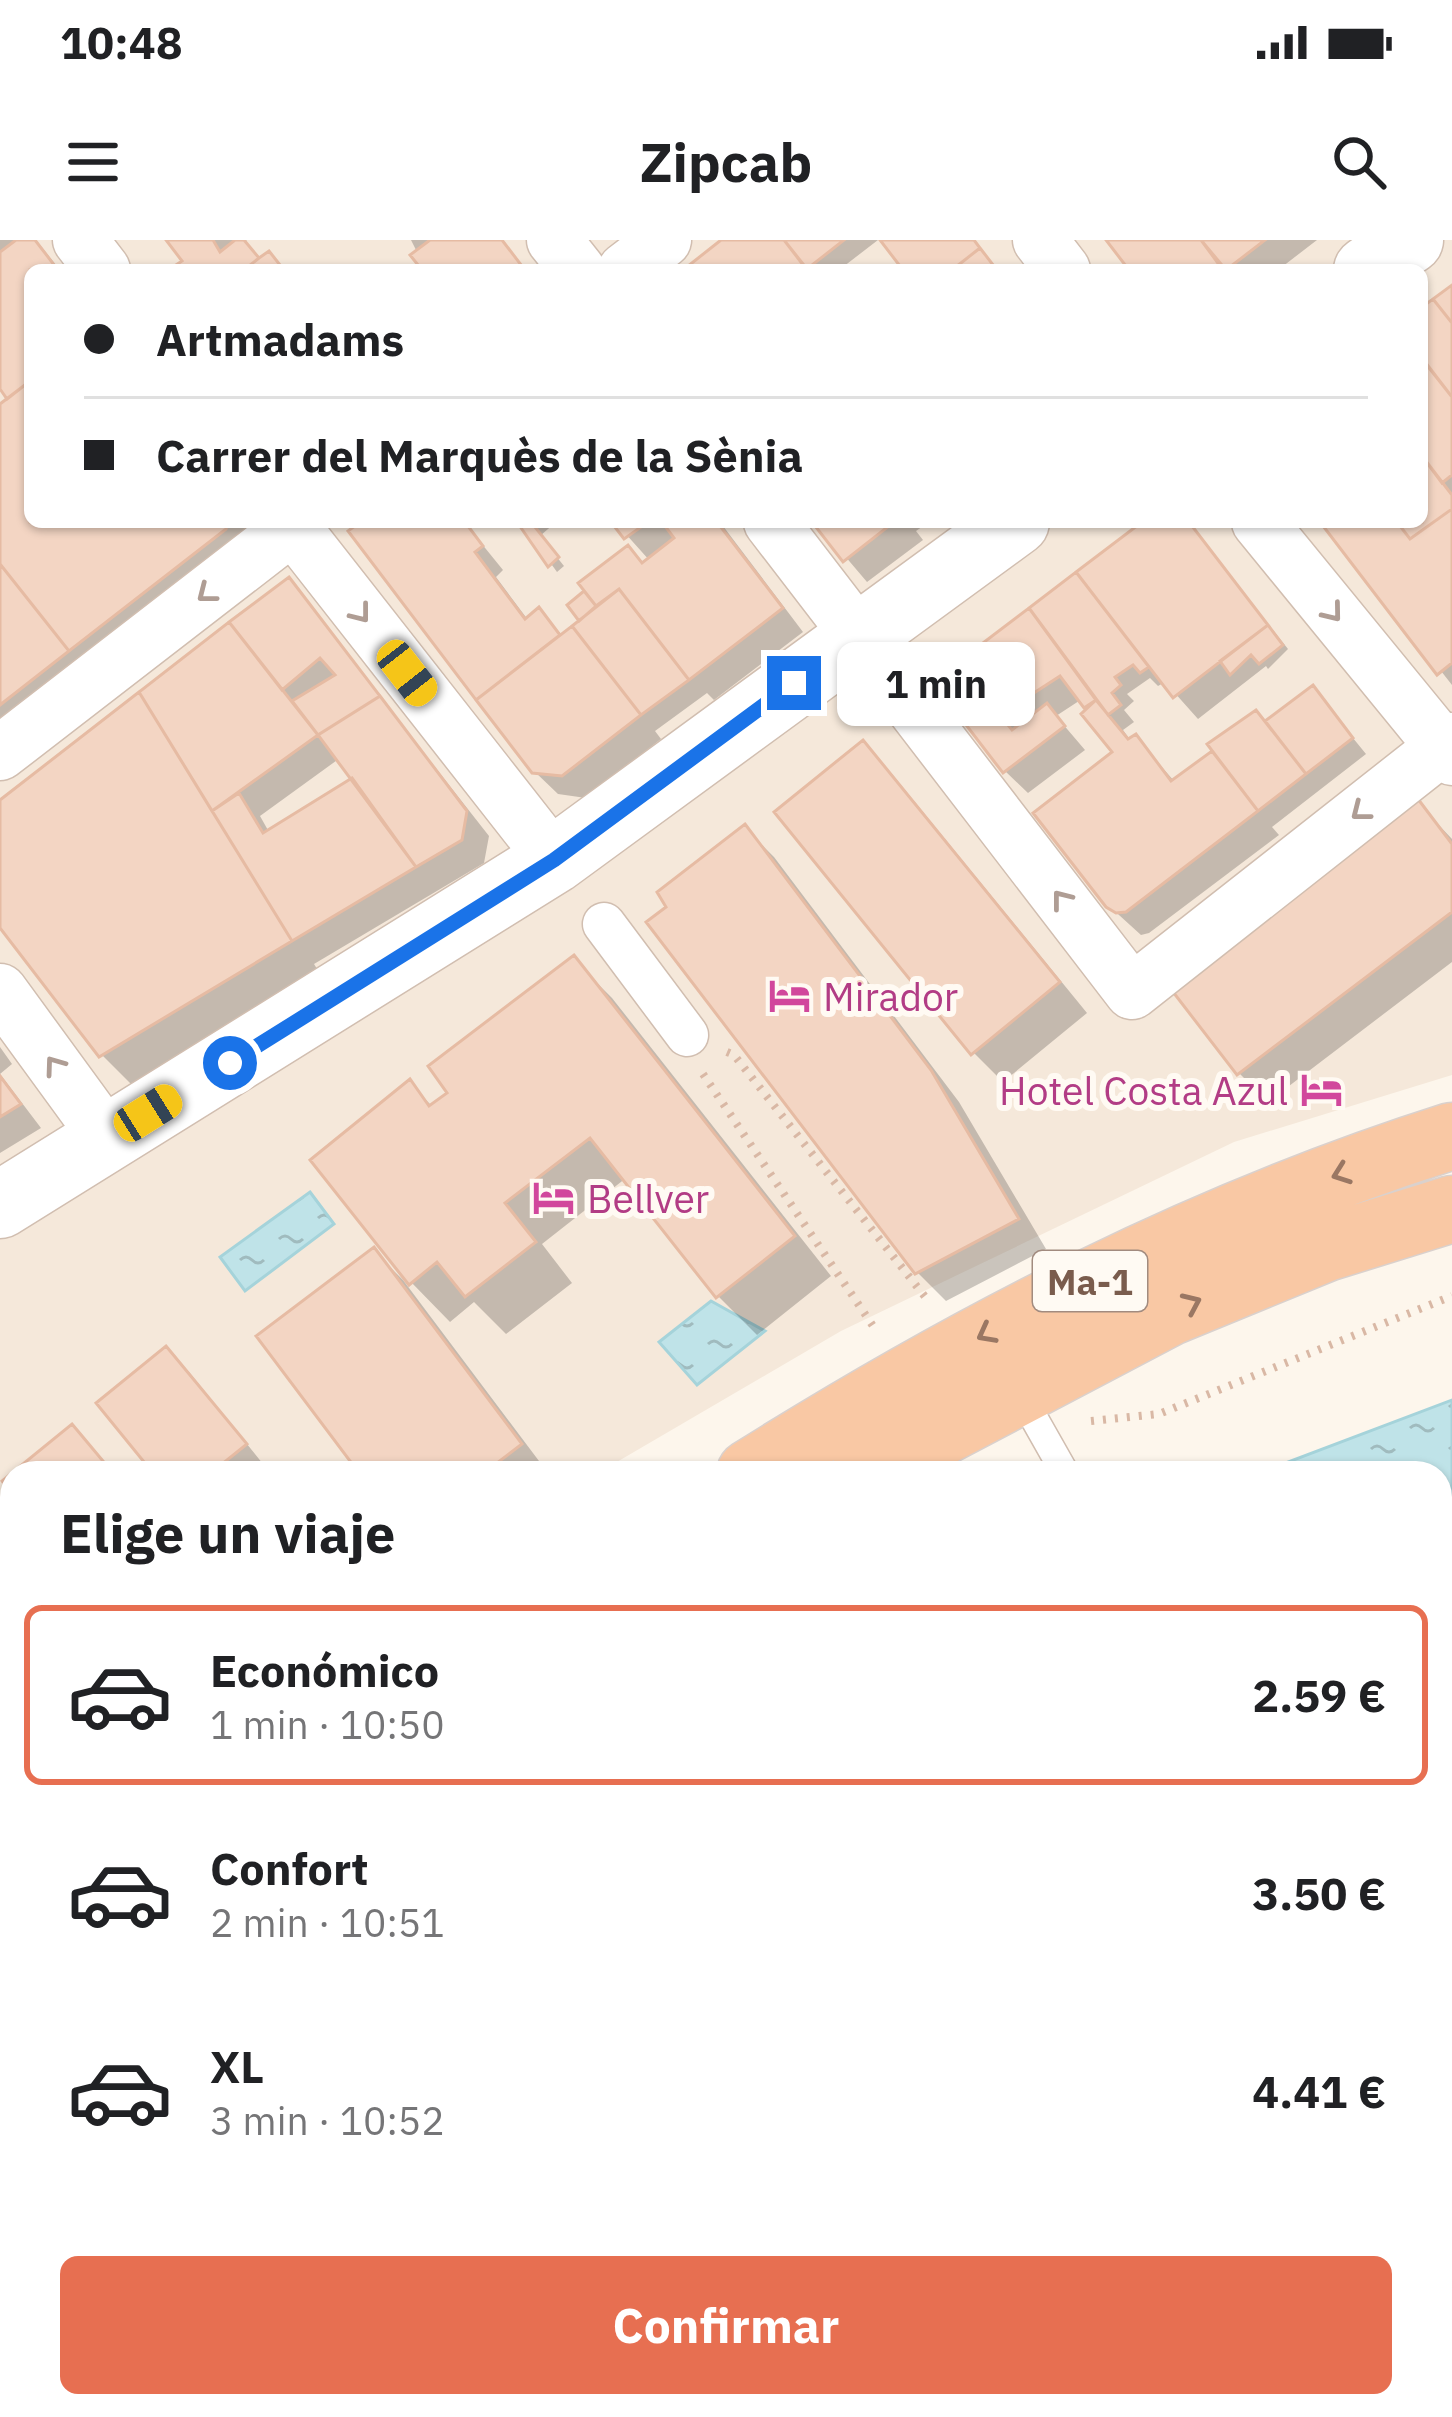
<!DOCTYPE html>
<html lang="es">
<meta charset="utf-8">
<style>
:root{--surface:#fff;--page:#f6f6f6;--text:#202124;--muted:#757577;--line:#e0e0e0;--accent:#e76f51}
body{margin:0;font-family:"IBM Plex Sans",sans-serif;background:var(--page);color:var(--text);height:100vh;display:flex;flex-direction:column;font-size:45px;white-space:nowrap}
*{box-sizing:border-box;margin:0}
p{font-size:39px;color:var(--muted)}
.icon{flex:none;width:66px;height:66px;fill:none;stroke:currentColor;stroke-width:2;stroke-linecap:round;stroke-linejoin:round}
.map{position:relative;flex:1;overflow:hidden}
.drawer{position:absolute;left:0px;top:1221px;width:1452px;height:957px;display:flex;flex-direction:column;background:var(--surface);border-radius:36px 36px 0 0;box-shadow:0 3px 9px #0004}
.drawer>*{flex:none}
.banner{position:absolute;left:24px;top:24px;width:1404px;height:264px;border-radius:18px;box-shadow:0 3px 9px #0004;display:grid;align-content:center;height:264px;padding:0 60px;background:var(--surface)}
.end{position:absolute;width:54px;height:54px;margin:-27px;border:15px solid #1a73e8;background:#fff;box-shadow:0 0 0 6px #fff}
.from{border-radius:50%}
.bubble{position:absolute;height:84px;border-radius:18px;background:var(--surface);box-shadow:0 3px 9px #0004;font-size:39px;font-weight:700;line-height:84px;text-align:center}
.car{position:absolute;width:36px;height:72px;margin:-36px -18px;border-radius:15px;box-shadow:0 0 9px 3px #0007;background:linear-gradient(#f5c518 24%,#345 0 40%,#f5c518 0 76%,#345 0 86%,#f5c518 0)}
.banner b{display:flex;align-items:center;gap:42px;height:114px;font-size:45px}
.banner b+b{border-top:3px solid var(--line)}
.banner i{width:30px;height:30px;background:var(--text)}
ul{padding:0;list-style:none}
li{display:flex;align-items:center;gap:36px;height:180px;margin:0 24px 18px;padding:0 36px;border:6px solid transparent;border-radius:18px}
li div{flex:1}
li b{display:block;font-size:45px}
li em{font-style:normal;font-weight:700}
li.active{border-color:var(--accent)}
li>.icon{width:108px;height:108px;stroke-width:1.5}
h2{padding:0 60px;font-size:54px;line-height:144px}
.primary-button{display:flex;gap:24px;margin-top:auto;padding:24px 60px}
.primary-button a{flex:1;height:138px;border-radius:18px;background:var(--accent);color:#fff;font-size:48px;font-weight:700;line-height:138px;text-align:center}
.status{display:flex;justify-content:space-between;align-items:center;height:84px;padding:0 60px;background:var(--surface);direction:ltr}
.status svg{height:33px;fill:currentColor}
header{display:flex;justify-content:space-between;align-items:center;height:156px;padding:0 60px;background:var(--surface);font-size:54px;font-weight:700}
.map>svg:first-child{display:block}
.residential{fill:#f5e8da;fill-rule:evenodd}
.water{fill:url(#water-ripples);stroke:#a5d3da;stroke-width:3}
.shadow{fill:#0003;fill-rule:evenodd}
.building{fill:#f3d5c3;stroke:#e6bba3;stroke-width:3}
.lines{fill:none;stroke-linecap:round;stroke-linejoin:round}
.service-casing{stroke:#d1beb0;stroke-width:30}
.pedestrian-casing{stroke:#d1beb0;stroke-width:45}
.minor-casing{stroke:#d1beb0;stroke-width:57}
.tertiary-casing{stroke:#d1beb0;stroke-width:69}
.trunk-casing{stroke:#dad1cd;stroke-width:69}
.path{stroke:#d9b8a5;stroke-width:8;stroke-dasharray:3 9;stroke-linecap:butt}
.service{stroke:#fff;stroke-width:27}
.pedestrian{stroke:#fff;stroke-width:42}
.minor{stroke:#fff;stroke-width:54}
.tertiary{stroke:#fff;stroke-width:66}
.trunk{stroke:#f9c8a4;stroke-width:66}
.oneway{stroke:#af9d94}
.oneway2{stroke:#9a7763}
.route{stroke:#1a73e8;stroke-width:15}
.labels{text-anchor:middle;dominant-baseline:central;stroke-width:12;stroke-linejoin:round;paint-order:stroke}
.shield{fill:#fffaf3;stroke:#a28b7f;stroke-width:3}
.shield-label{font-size:36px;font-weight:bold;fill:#7a5c4d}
.hotel-label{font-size:39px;fill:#b23c85;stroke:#fffaf3;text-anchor:start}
</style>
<div class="status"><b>10:48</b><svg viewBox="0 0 49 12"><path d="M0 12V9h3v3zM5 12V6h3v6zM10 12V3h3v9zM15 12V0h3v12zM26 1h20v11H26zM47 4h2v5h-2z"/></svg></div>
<header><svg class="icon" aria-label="menu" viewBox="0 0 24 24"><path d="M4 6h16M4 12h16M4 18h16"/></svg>Zipcab<svg class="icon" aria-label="search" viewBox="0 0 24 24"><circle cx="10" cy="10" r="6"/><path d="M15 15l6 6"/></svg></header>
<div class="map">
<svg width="1452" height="2177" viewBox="0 0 1452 2177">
<defs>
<pattern id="water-ripples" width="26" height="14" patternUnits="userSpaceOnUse" patternTransform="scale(3)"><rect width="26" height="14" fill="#bfe3e8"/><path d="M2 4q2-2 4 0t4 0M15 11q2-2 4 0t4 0" fill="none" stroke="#a0bbbe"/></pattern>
</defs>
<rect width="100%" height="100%" fill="#fdf6ec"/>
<!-- residential -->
<path class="residential" d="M0,0H1452V835L1234,902L841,1091L598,1233H12V1654L0,1663ZM30,30H1422V282H30Z"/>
<!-- water -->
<path class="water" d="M310,952L334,984L245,1051L220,1017Z
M711,1061L765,1091L697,1145L659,1102Z
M1452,1160V2177H394L378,2166H1440V1233H1259Z"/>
<!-- shadow -->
<path class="shadow" d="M0,0H36L60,30H30V282H252L260,292L0,505V169L12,159L0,144Z
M170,0H247L243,3L260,21L284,30H179L186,21Z
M411,0H503L525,30H426Z
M726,0H878L839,30H688Z
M1110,0H1317L1278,30H1133Z
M1452,50V445L1324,282H1422V72Z
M365,282H464L503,330L496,337L528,380L539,371L563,396L583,381L571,365L588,351L650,321L615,282H720L803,392L714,460L707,453L655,491L661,499L586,558L558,554L534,531L353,291Z
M521,282H556L540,296L564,326L557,332Z
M816,282H929L916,291L923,300L867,342Z
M1147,282H1188L1288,409L1268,429L1266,426L1198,479L1165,442L1158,446L1150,438L1127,454L1134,461L1124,470L1134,482L1123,490L1131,501L1136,498L1175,542L1223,526L1266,484L1313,449L1366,514L1272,587L1279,595L1149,693L1141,695L1108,665L1116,512L1088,468L1082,459L1056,476L1085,510L1028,553L1005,531L945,435Z
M289,341L489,596L484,623L314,724L319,732L131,844L102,815L0,683V563ZM340,518L357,538L269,592L260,576Z
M862,504L891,533L1087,773L1003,842L974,813Z
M1418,563L1452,599V722L1268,862L1239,833L1174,749Z
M745,588L774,617L959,862L1046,1009L946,1061L917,1032L670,667Z
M573,719L612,758L831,1036L757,1095L718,1056L626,938L542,1004L572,1043L506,1094L474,1062L450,1082L411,1042L410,844L433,867L451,853Z
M0,807L12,824L0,834L41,888L0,913Z
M374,1011L403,1040L548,1233H363Z
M166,1110L189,1132L267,1229L262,1233H156Z
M0,1364L12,1380V1431L4,1437L12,1448V1522L0,1531Z"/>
<!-- building -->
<path class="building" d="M16,0H35L58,30H30V141L7,159L0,149V12Z
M166,0H213L220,12L235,0H244L259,18L244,30H175L173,27L182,21Z
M430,0H502L525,30H422L410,15Z
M721,0H784L807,30H683Z
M784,0H844L807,29Z
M880,0H974L980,8L952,30H903Z
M1106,0H1201L1223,30H1129Z
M1201,0H1265L1226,30Z
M980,8L997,30H952Z
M269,11L284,30H244L259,18Z
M1452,45V83L1433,59Z
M1433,59L1452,83V157L1422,119V67Z
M1422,118L1452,157V235L1442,243L1422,216Z
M30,141V282H228L226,289L69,411L0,324V164Z
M1422,216L1452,255V269L1410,299L1397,282H1422Z
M1452,269V423L1437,435L1320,282H1397L1410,299Z
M360,282H465L483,306L475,312L525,379L539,367L560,395L476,460L348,291Z
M517,282H531L559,317L548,327Z
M611,282H648L624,299Z
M662,282H717L783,368L689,440L619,349L596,366L578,343L628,305L642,323L674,298Z
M812,282H894L843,322Z
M1142,282H1189L1268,385L1173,458L1076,332Z
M0,324L69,411L0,465Z
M1076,332L1149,427L1140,433L1133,425L1115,437L1121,445L1112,453L1121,465L1108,475L1029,368Z
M289,337L380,456L318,495L292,461L335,435L320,418L282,450L229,382Z
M619,349L689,440L641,475L572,386Z
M584,351L596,366L579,381L567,365Z
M1029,368L1096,460L1084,468L1060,436L1000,475L1012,490L1047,463L1065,486L1003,533L940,451L942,434Z
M229,382L318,495L212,571L139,452Z
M1268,385L1283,405L1259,424L1251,415L1230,435L1220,421Z
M572,386L641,475L562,536L532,533L476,460Z
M1313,445L1353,498L1306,534L1265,481Z
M139,452L292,701L99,817L0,688V560Z
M380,456L467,571L462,600L416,627L318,495Z
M1096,460L1128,499L1136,494L1171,541L1212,511L1258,571L1126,672L1116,673L1106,667L1033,573L1112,512L1081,474Z
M1256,470L1306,534L1258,571L1207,504Z
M863,500L1060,742L971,815L774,572Z
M352,538L416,627L292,701L212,571L239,553L263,593Z
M1418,559L1452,604V672L1237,835L1170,748Z
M745,584L931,830L1019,979L915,1034L646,682L666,667L657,652Z
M574,715L795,996L716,1058L590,898L505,963L536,1002L465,1057L437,1022L409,1045L310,920L410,839L429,866L447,853L428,826Z
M0,836L21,864L0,877Z
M374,1007L522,1204L484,1233H359L256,1096Z
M166,1106L247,1204L211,1233H153L96,1163Z
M72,1184L113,1233H12V1254L2,1241Z
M0,1437L12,1453V1472L0,1481Z"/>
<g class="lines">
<defs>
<path id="service" d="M1018,1150L1065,1233"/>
<path id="pedestrian" d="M604,684L687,795"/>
<path id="minor" d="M80,0L103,30
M554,0L578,30
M1040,0L1063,30
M625,30L664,0
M289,282L554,620
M771,282L1132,752L1452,500
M1259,282L1452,518
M0,513L299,282
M0,751L108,899"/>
<path id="tertiary" d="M1367,30L1410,0
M0,965L554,620L1016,282"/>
<path id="trunk" d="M750,1233C971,1094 1203,975 1452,896
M864,1233L1170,1072L1326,1008L1452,969
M0,1764L12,1755
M0,1999L12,1985"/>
</defs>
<!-- service casing -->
<use href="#service" class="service-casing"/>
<!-- pedestrian casing -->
<use href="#pedestrian" class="pedestrian-casing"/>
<!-- minor casing -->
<use href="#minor" class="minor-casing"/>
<!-- tertiary casing -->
<use href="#tertiary" class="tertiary-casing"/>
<!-- trunk casing -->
<use href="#trunk" class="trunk-casing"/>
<!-- path -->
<path class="path" d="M727,812L734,815L926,1058
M703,834L873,1086
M1091,1181L1159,1174L1452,1056
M1440,1474L1452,1469
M1440,1755L1452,1771
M1440,1996L1452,1987
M0,2118L12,2104
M63,2177L71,2166
M1198,2177L1213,2166"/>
<!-- service -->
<use href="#service" class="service"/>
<!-- pedestrian -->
<use href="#pedestrian" class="pedestrian"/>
<!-- minor -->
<use href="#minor" class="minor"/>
<!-- tertiary -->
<use href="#tertiary" class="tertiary"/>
<!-- trunk -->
<use href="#trunk" class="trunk"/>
</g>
<!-- one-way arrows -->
<defs><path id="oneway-chevron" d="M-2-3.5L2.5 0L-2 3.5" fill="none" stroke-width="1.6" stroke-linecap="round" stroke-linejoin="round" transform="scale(3)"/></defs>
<g class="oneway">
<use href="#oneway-chevron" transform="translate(206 354) rotate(142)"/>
<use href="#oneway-chevron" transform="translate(1333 373) rotate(51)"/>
<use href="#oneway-chevron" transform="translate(361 374) rotate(52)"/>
<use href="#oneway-chevron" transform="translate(1360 572) rotate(142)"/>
<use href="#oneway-chevron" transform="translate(1061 659) rotate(-128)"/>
<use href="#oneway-chevron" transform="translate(54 825) rotate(-126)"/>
</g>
<g class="oneway2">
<use href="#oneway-chevron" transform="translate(1341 934) rotate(160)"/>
<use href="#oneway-chevron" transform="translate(1192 1063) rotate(-24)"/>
<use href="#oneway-chevron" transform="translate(986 1094) rotate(152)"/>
</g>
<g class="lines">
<!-- route -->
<path class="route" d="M230,823L554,620L794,443"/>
</g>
<!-- icons -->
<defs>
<symbol id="hotel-bare" viewBox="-9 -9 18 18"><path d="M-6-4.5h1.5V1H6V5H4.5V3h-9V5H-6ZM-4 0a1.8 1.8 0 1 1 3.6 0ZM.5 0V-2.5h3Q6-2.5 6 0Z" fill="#d1479c" stroke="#fffaf3" stroke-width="2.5" paint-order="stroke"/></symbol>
</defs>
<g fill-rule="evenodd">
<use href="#hotel-bare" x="760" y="726" width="59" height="59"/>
<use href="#hotel-bare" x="1292" y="820" width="59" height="59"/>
<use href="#hotel-bare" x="524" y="928" width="59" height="59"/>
</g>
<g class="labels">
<!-- shield labels -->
<rect class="shield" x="1033" y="1011" width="114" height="60" rx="9"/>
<g class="shield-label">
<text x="1090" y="1041">Ma-1</text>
</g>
<!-- hotel labels -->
<g class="hotel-label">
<text x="823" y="756">Mirador</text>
<text x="1288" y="850" text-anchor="end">Hotel Costa Azul</text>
<text x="587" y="958">Bellver</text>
</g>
</g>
</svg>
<i class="end from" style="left:230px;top:823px"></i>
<i class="end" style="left:794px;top:443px"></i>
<div class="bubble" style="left:837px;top:402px;width:198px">1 min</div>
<i class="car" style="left:407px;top:433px;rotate:142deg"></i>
<i class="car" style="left:148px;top:873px;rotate:58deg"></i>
<div class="banner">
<b><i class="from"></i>Artmadams</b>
<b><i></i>Carrer del Marquès de la Sènia</b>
</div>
<section class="drawer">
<h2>Elige un viaje</h2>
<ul>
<li class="active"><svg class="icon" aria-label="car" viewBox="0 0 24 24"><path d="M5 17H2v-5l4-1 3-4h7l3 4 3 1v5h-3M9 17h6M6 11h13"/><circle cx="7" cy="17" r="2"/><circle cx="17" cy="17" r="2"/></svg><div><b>Económico</b><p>1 min · 10:50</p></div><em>2.59 €</em></li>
<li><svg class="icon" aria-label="car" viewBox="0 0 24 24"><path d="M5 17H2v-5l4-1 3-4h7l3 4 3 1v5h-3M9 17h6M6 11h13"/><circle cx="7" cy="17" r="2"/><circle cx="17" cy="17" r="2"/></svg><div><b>Confort</b><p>2 min · 10:51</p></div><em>3.50 €</em></li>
<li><svg class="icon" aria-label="car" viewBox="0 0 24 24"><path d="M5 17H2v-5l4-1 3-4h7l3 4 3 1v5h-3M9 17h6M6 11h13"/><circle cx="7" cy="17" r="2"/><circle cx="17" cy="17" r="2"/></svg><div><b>XL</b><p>3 min · 10:52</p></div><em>4.41 €</em></li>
</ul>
<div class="primary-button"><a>Confirmar</a></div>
</section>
</div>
